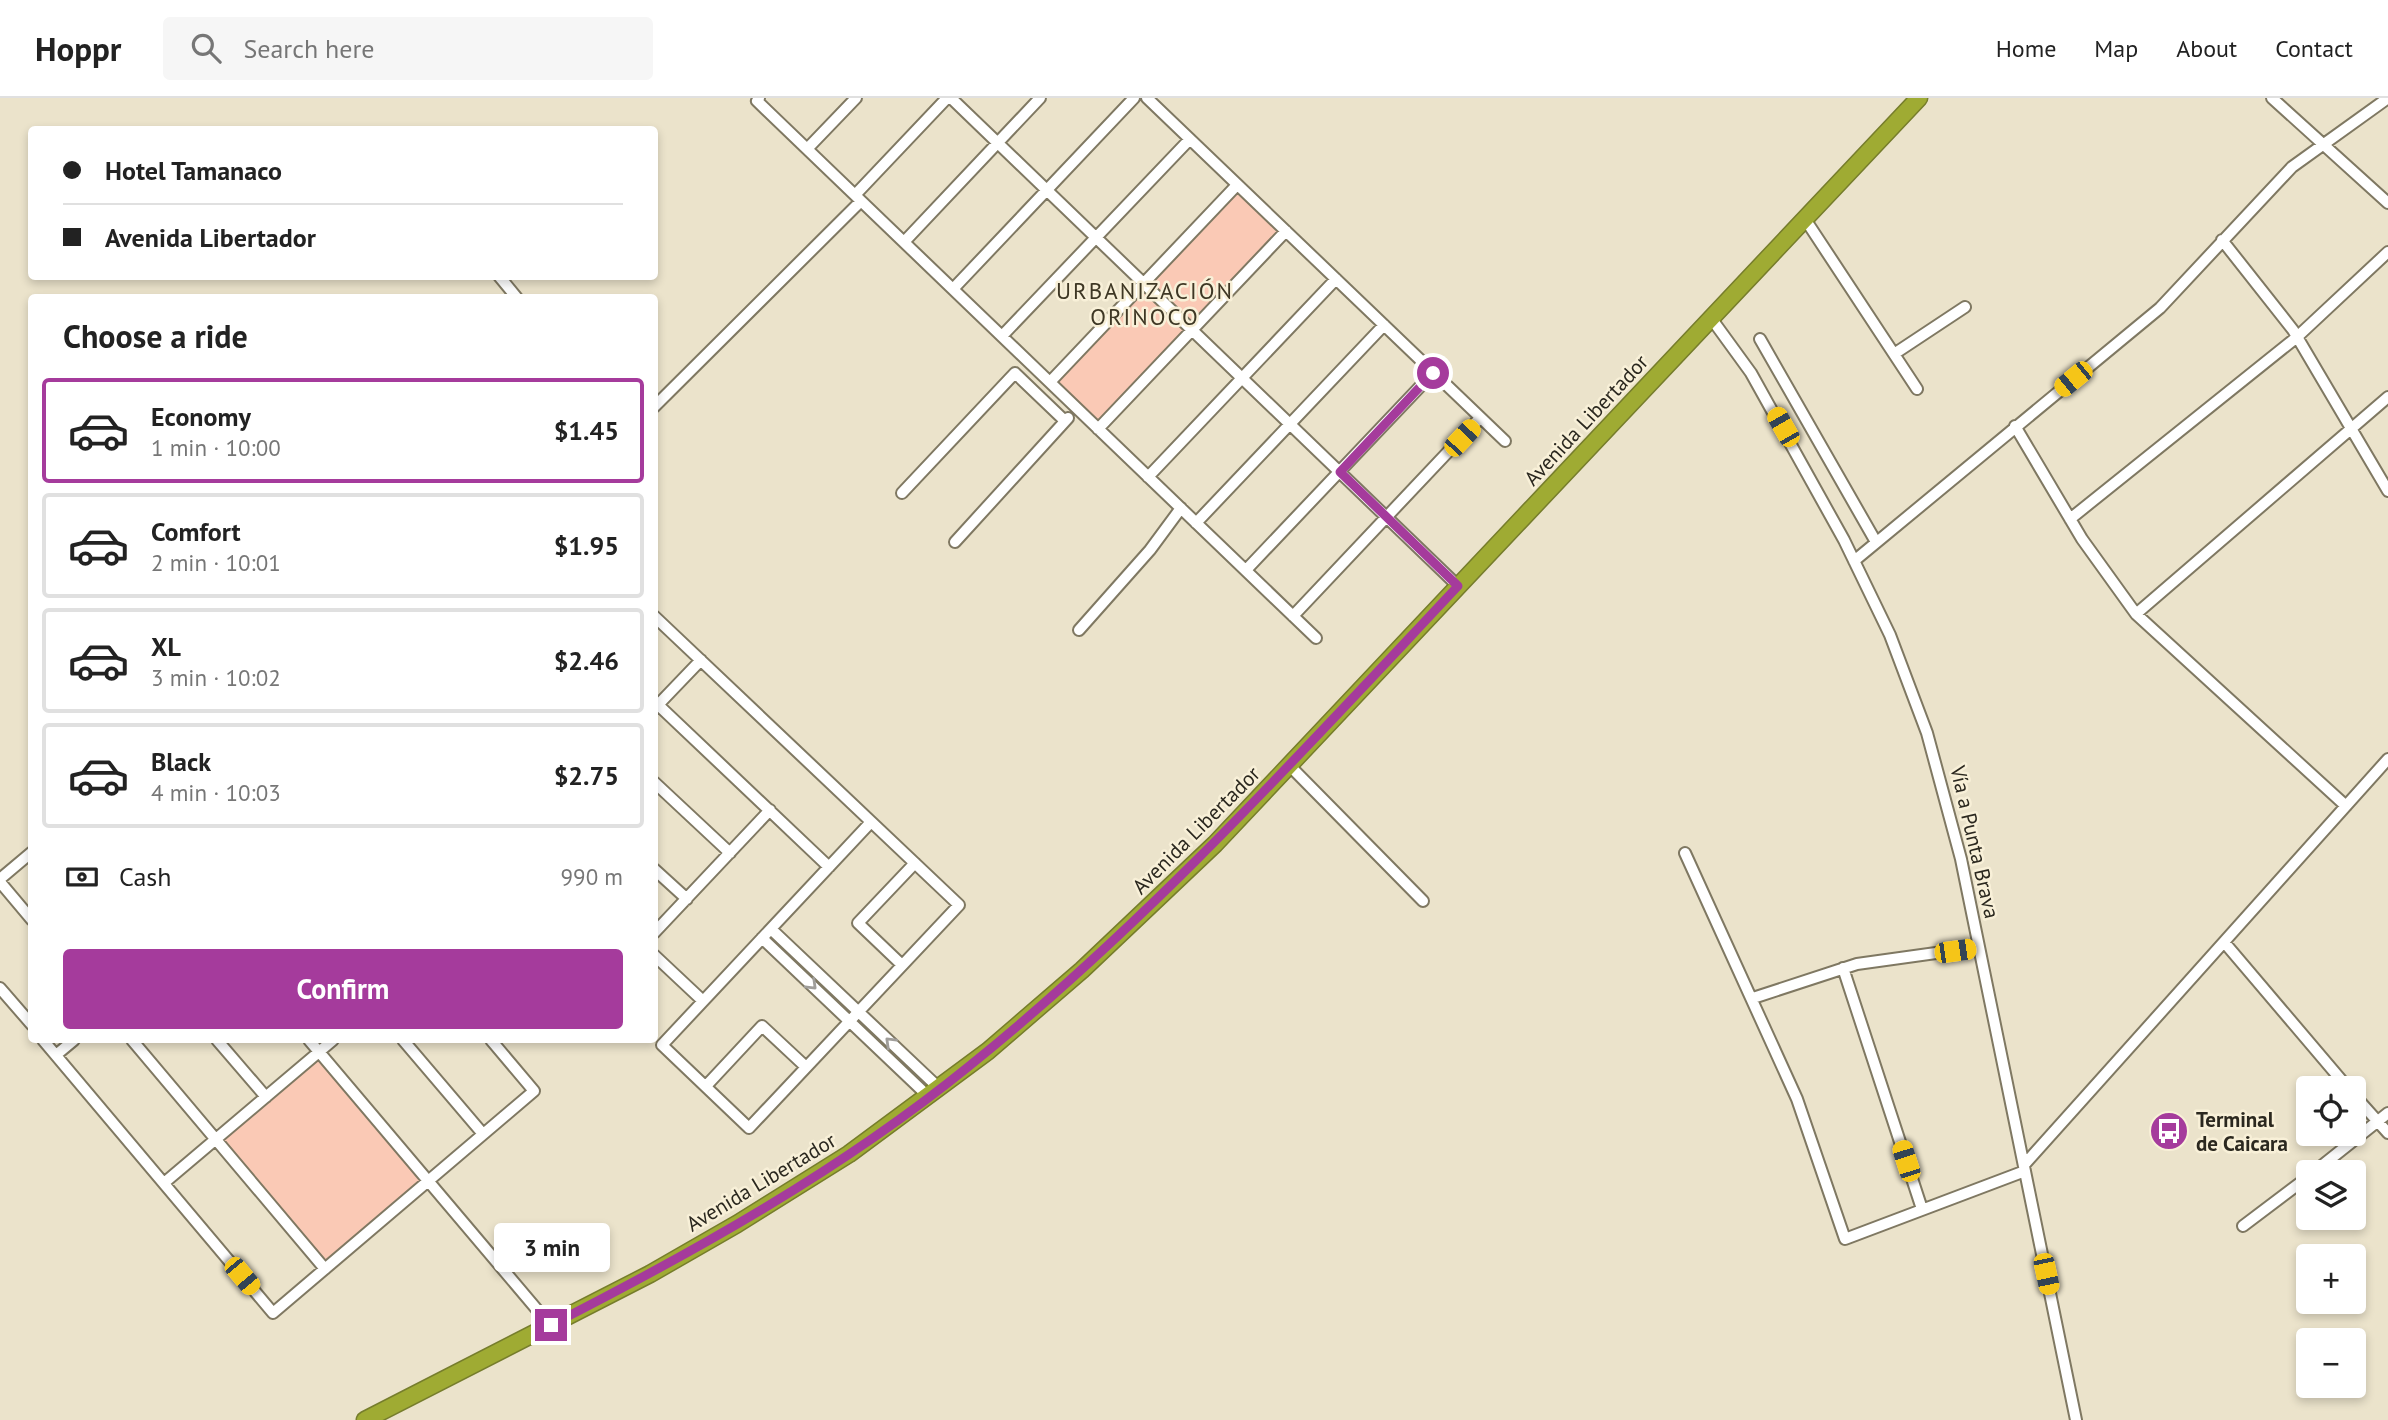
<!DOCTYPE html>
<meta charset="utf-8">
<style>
:root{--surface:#fff;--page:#f6f6f6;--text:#222;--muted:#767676;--line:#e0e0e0;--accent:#a53b9c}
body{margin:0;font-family:"PT Sans",sans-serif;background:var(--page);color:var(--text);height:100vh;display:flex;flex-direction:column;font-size:26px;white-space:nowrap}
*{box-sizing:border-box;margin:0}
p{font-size:23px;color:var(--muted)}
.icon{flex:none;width:38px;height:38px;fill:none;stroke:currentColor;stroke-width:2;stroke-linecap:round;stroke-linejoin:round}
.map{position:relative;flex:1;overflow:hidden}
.sheet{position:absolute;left:28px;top:196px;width:630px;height:749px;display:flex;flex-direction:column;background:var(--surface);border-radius:7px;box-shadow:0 4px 10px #0003}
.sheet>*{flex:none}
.hud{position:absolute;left:28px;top:28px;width:630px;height:154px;border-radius:7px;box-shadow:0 4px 10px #0003;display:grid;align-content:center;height:154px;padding:0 35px;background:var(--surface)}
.buttons{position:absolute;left:2296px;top:978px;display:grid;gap:14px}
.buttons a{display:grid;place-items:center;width:70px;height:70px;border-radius:7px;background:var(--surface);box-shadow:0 4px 10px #0003;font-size:35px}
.end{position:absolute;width:32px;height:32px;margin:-16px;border:9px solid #a53b9c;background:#fff;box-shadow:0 0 0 4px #fff}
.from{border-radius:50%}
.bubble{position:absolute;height:49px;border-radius:7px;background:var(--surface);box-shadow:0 4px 10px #0003;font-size:23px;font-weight:700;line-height:49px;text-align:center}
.car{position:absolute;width:21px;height:42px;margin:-21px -10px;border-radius:9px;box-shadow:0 0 5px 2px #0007;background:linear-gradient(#f5c518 24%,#345 0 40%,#f5c518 0 76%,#345 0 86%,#f5c518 0)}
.hud b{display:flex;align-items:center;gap:24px;height:66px;font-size:26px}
.hud b+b{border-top:2px solid var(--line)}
.hud i{width:18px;height:18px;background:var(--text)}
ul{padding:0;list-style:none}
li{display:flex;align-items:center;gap:21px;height:105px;margin:0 14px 10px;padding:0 21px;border:4px solid var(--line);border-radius:7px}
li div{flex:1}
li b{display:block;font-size:26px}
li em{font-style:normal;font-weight:700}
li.on{border-color:var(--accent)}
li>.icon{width:63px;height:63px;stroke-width:1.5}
h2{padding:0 35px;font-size:32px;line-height:84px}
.pay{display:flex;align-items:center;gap:18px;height:77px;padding:0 35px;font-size:26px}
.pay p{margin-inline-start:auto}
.action{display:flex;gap:14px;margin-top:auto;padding:14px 35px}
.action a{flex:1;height:80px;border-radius:7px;background:var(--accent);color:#fff;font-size:28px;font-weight:700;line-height:80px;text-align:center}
header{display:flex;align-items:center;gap:42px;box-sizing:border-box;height:98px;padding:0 35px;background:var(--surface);border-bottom:2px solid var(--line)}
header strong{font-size:33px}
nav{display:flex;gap:38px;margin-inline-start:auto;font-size:24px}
.search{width:490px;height:63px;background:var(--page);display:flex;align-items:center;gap:18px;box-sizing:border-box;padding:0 24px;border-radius:7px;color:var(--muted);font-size:26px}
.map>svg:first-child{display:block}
.green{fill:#fac9b5}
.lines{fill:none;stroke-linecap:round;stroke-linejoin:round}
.minor-casing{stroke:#7f7862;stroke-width:14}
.highway-casing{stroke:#767d2c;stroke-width:19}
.minor{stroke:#fff;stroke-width:10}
.highway{stroke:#9fab33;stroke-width:16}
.oneway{stroke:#a09e9a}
.route{stroke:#a53b9c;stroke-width:9}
.labels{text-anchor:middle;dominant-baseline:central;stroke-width:5;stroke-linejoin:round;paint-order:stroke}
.street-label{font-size:21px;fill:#2b281f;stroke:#f8f0d8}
.poi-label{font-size:21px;font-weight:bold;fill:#2b281f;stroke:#f8f0d8;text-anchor:start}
.neighbourhood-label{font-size:23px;letter-spacing:2px;fill:#3e3724;stroke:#f8f0d8}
</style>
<header>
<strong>Hoppr</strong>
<div class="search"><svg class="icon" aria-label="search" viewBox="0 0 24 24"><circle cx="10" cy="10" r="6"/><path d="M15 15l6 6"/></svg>Search here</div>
<nav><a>Home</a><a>Map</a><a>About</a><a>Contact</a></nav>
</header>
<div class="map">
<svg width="2388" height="1322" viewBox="0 0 2388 1322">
<rect width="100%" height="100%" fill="#ebe3cb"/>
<!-- green -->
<path class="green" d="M1238,94L1279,133L1192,225L1151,185Z
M1144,193L1185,232L1098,324L1057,284Z
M319,960L422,1083L325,1165L222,1042Z"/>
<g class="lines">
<defs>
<path id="minor" d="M759,0L757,3L1316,540
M951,0L1458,488
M1147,0L1505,343
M2272,0L2388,105
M807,51L856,0
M855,97L947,0
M1805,121L1917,291
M2222,142L2293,232L2388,393
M904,144L1040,0
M499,178L517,200
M953,191L1134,0
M1711,220L1751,275L1844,442L1890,537L1927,635L1961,761L2076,1322
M1002,238L1190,41
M1760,241L1876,444
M1894,256L1965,209
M1050,284L1237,87
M654,309L861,103
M2015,328L2082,441L2136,516L2346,708
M1098,331L1286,133
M1148,379L1336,181
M902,395L1015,275L1065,323
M2070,421L2297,239L2388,154
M1196,425L1384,227
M955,444L1068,320
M1854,463L2160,210L2292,69L2388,0
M1246,472L1433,275
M2136,516L2388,299
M654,518L959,807L749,1030L662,947L871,724
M1293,518L1480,320
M1079,532L1150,452L1181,410
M654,603L829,769
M654,611L701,562
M1289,667L1423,803
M654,684L730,755
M1685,755L1797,1001L1845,1141L2025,1073
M654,771L687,801
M0,781L32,754
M0,784L32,822
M771,831L940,991
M654,835L770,712
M762,840L929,999
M2224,844L2348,990
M654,857L703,903
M902,867L858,825L915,765
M1843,870L1922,1111
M0,890L32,927
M1753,900L1857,866L1979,849
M43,942L273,1215L534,993L491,942
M132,942L325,1171
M217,942L266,999
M309,942L550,1227
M403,942L483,1036
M56,957L74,942
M706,988L762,928L806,969
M2354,997L2388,1035
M2024,1067L2388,661
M2314,1074L2388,1015
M164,1085L333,942
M2243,1128L2308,1079"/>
<path id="highway" d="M365,1322L650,1176L737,1126L849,1056L988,953L1082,872L1215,746L1919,0"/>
</defs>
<!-- minor casing -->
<use href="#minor" class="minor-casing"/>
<!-- highway casing -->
<use href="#highway" class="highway-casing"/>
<!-- minor -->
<use href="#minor" class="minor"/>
<!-- highway -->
<use href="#highway" class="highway"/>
</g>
<!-- one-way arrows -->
<defs><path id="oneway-chevron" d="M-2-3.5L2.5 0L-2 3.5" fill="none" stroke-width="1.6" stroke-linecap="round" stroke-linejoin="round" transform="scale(1.75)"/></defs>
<g class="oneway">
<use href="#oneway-chevron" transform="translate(812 887) rotate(44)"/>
<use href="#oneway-chevron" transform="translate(890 944) rotate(-136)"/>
</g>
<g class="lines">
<!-- route -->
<path class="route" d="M551,1227C696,1153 841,1072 968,969C1147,825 1301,655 1458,488L1340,374L1433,275"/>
</g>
<!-- icons -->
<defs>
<symbol id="bus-disc" viewBox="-11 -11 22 22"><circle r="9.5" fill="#a53b9c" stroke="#f8f0d8"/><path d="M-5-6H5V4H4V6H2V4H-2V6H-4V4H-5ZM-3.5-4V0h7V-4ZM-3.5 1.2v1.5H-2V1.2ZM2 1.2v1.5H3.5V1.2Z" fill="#fff"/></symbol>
</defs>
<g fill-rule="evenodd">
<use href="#bus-disc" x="2147" y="1011" width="44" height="44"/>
</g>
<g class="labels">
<!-- street labels -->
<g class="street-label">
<text transform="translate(1586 322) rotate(-47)">Avenida Libertador</text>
<text transform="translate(1196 732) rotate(-45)">Avenida Libertador</text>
<text transform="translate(1975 744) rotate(77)">Vía a Punta Brava</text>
<text transform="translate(761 1084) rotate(-31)">Avenida Libertador</text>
</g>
<!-- poi labels -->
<g class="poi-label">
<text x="2196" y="1021">Terminal<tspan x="2196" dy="24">de Caicara</tspan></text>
</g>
<!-- neighbourhood labels -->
<g class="neighbourhood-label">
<text x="1145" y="192">URBANIZACIÓN<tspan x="1145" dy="26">ORINOCO</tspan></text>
</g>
</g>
</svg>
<div class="buttons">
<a><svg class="icon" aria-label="locate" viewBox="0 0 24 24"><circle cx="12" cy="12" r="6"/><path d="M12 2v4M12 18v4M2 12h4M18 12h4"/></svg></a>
<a><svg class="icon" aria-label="layers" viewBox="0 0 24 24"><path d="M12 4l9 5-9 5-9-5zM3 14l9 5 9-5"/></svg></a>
<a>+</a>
<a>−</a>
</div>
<i class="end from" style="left:1433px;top:275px"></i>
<i class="end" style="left:551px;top:1227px"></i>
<div class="bubble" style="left:494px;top:1125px;width:116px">3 min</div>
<i class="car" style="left:2073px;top:281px;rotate:231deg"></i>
<i class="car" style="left:1783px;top:329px;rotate:330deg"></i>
<i class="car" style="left:1462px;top:340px;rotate:43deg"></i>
<i class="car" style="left:1955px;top:853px;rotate:82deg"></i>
<i class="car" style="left:1906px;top:1063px;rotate:342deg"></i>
<i class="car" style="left:2046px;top:1176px;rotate:168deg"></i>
<i class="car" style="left:242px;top:1178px;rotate:140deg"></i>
<div class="hud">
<b><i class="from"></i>Hotel Tamanaco</b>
<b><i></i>Avenida Libertador</b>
</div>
<section class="sheet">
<h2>Choose a ride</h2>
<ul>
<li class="on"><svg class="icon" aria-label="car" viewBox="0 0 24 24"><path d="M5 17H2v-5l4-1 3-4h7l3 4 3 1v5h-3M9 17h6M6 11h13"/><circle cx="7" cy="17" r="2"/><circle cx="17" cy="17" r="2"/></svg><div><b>Economy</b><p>1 min · 10:00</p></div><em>$1.45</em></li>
<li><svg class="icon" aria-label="car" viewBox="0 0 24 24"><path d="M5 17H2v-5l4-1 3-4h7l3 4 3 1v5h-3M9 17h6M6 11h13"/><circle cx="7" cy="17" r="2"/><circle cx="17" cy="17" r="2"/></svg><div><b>Comfort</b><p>2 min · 10:01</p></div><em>$1.95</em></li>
<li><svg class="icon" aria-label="car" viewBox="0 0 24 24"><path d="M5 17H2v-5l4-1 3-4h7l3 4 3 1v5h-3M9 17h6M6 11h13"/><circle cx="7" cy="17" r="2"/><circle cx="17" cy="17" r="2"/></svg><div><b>XL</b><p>3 min · 10:02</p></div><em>$2.46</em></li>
<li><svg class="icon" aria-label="car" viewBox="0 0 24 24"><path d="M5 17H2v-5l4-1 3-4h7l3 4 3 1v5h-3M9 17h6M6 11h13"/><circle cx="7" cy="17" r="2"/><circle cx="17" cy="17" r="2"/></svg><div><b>Black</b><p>4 min · 10:03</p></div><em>$2.75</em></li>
</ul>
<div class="pay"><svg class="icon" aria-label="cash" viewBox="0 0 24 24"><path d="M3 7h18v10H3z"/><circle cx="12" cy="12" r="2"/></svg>Cash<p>990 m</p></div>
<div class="action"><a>Confirm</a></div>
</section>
</div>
